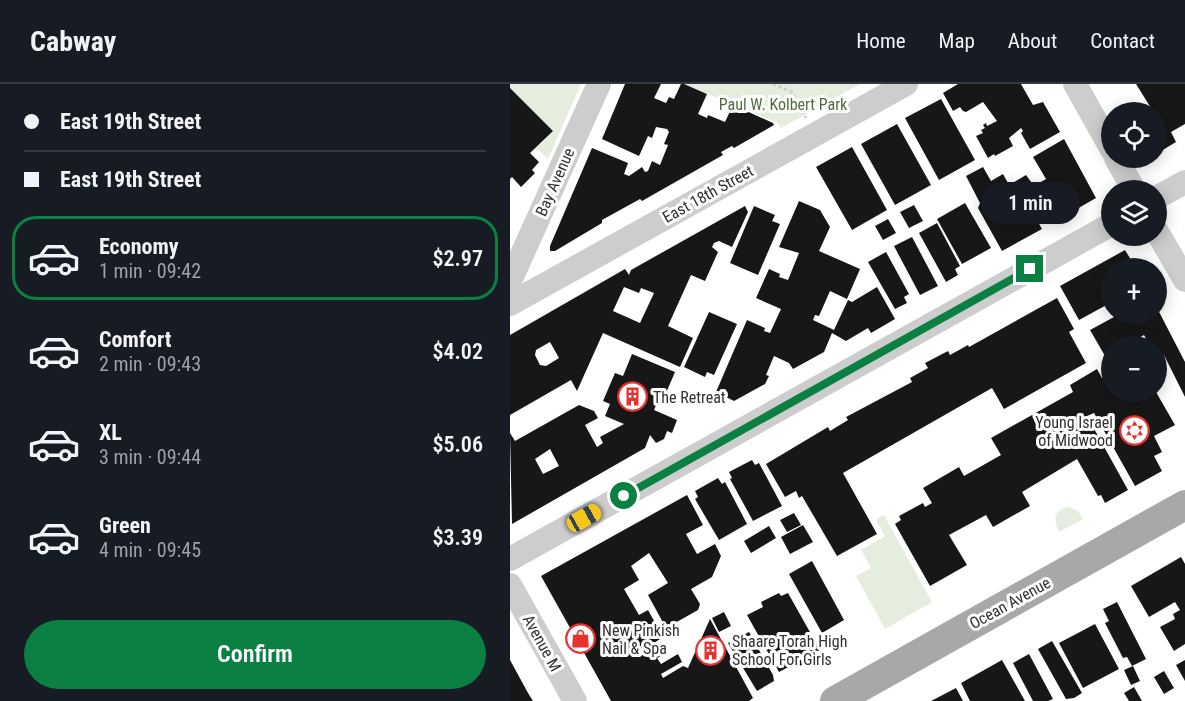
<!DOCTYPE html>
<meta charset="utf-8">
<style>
:root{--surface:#171b24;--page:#242831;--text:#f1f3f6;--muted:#9ea1a6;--line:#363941;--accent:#0b8043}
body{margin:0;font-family:"Roboto Condensed",sans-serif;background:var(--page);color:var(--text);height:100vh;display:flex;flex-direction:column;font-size:22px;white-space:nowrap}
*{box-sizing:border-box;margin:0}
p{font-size:20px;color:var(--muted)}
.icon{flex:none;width:33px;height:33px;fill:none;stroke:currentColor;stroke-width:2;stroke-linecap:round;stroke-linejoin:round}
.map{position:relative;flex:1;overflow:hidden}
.sheet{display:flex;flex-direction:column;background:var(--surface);width:510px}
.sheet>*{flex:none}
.guide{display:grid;align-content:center;height:132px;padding:0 24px;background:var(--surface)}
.tools{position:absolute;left:591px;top:18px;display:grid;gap:12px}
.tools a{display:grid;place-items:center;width:66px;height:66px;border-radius:50%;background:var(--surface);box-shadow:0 3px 15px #0003;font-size:30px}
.end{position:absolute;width:27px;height:27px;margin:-14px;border:8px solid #0b8043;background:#fff;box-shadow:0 0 0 3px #fff}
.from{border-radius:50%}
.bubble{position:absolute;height:42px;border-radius:21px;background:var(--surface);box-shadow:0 3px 15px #0003;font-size:20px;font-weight:600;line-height:42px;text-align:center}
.car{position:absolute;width:18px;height:36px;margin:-18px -9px;border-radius:8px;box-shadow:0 0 4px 2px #0007;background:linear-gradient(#f5c518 24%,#345 0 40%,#f5c518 0 76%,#345 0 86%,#f5c518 0)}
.guide b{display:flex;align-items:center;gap:21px;height:57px;font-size:22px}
.guide b+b{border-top:2px solid var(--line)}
.guide i{width:15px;height:15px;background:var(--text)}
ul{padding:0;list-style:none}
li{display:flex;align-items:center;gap:18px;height:84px;margin:0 12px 9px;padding:0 12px;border:3px solid transparent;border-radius:24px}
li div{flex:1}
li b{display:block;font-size:22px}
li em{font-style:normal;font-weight:600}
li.active{border-color:var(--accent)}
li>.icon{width:54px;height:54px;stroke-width:1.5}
.primary-button{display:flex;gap:12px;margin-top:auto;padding:12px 24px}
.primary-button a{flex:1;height:69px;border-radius:36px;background:var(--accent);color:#fff;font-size:24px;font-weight:600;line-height:69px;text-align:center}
header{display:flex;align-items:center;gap:36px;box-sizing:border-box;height:84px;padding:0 30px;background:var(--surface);border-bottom:2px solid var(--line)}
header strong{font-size:28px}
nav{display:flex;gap:33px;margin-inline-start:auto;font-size:21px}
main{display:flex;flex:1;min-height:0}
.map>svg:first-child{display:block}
.green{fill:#e5edde}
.building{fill:#171717;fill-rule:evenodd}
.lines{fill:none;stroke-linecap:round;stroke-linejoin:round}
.path{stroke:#cdcdcd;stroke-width:3;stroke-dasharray:3 3;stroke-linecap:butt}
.minor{stroke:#cdcdcd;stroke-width:24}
.major{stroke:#a8a8a8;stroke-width:30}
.route{stroke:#0b8043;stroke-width:8}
.labels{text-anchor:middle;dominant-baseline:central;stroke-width:6;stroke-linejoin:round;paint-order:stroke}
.park-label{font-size:16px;fill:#4f6d3c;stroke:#fff}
.street-label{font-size:16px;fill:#303030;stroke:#fff}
.poi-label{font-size:16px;fill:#303030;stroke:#fff;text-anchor:start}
</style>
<header>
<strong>Cabway</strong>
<nav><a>Home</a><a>Map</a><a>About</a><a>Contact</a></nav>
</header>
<main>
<section class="sheet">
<div class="guide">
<b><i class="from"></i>East 19th Street</b>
<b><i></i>East 19th Street</b>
</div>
<ul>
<li class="active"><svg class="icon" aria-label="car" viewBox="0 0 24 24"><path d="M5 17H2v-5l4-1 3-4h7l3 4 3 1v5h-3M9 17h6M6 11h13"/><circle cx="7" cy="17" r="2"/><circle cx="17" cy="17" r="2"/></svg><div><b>Economy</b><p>1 min · 09:42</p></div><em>$2.97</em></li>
<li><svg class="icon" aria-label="car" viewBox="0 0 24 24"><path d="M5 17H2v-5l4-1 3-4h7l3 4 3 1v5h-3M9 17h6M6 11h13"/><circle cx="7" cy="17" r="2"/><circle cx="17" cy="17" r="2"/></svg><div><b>Comfort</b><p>2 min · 09:43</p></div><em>$4.02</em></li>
<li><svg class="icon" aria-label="car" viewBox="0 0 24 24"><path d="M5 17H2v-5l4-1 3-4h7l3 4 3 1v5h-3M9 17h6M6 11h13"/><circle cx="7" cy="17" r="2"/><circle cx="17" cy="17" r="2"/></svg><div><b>XL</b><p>3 min · 09:44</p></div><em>$5.06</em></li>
<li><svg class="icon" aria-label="car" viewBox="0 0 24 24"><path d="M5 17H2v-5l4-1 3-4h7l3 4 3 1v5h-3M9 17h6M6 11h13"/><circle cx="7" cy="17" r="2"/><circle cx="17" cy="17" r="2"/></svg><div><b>Green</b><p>4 min · 09:45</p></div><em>$3.39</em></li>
</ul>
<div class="primary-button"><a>Confirm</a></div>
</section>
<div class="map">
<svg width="675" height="617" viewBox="0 0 675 617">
<rect width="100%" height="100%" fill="#fff"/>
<!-- green -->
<path class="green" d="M0,0H71L38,75L26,64L43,47L0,4Z
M174,0H350L271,44L268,39Z
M559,423L568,427L573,435L549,448C543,436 544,425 559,423Z
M374,431L422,518L375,545L346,492L361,484L351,466L375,452L366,436Z"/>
<!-- building -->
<path class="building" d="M115,0H151L144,14L156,19L159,13L164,15L171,0H174L197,10L188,30L197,34L198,31L215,38L223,21L263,39L264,41L224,64L222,62L211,68L213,71L132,117L130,115L92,136V139L45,167H40V162L82,64L118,79L114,90L119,92L132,83L135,88L138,87L142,77L150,81L158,61L154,60L159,48L157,45L146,43L142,54L138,52L129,72L92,55Z
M448,0H511L523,21L533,18L550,48L520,65L511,49L513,47L511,44L499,54L503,62L485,72L484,70L478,74L466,52L473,49L471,46L475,44L473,41L476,39L477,42L487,37L473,18L456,28L453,27L450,23L443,27L433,9Z
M626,0H675V40L661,48L666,58L651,67L646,58L651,54L646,47V28H634L641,24Z
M0,4L43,47L20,69L29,78L22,86L25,89L11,103L2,93L0,95Z
M431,15L465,76L429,96L395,34Z
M387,40L421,101L385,121L351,60Z
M554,55L586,114L544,138L535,122L523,129L532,145L492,167L468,124L470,119L456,92L473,83L481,97L493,90L499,101L516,91L524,102L536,95L523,73Z
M342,63L377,126L342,146L306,83Z
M289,117L310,126L320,143L309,167L350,185L337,215L320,207L309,232L305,231L303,236L324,246L338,216L342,218L367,203L385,235L361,249L358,244L336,257L322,249L314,268L283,285L279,279L264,272L256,291L259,292L255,300L224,317L206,308L237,236L255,244L254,247L260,249L271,225L246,214L259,185L270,190L269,193L278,196L289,169L269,163Z
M455,119L481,164L452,180L427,135Z
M404,121L413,137L399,144L390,128Z
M235,122L238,128L222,163L209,157L204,159L202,163L208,168L195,197L181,191L158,242L183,254L170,283L93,249L67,307L61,296L0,331V251L115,185L119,191L121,186ZM114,203L129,209L131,204L144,209L130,239L103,227ZM40,258L49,274L36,282L30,281L25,271L26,266Z
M244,122L265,131L262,137L270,140L248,191L220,179Z
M378,135L386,149L373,156L365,142Z
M427,139L450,182L445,185L448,191L436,198L409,149Z
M402,153L428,202L410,211L384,162Z
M615,166L626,184H602V218L569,236L550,202Z
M376,168L399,210L394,213L397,219L385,225L358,178Z
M547,214L564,245L559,248L576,279L494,325L482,304L333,389L367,450L327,472L292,412L289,414L286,407L275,413L256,380L318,343L320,347L338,336L336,333L402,298L400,294L418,284L415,279L438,267L440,271L458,261L459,263Z
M646,222L675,278V313L654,271L652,272L646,262H640L634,251L619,260L621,262H602V284L580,246L604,233L602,230H646Z
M199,228L227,240L204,291L197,288L195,293L174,283Z
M122,270L165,288L156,309L152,308L144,326L167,336L162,349L157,347L154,355L146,359L140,351L135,364L2,440L0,349L5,357L69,321L84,327L88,334L75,341L87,363L93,359L90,353L114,340L95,332L100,320L93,317L105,289L113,292ZM40,365L49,382L33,390L25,375Z
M587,285L592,294L602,289V308H646L665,341L644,352L652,368L644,372L652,387L625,402L584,329L577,332L618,406L595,419L591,411L588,412L567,375L512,408L520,422L483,443L476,431L439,451L457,481L420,502L385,440L391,436L389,432L413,419L415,423L422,419L413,404L449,383L454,392L491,371L481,354L563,308L560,301Z
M242,376L245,381L249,379L272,422L243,437L220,395L222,394L219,388Z
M208,394L212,400L215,398L237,440L209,456L185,415L188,413L185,407Z
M177,411L193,441L176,450L187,470L205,460L211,472L202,493L181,505L190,520L188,526L156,544L138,511L158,499L139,469L121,482L129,496L114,505L129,531L138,526L153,553L144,559L151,572L147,574L151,580L168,570L172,578L151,590L153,594L173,582L178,584L200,535L243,614L239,617H101L31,492Z
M284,429L291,441L277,448L270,436Z
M293,441L303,458L280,470L271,453Z
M259,442L266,454L241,469L234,457Z
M671,473L675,480V560L664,567L650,543L665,535L663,530L670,526L665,518L639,533L621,502Z
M302,477L334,536L312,549L279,490Z
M269,509L271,512L278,509L310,566L303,569L306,573L286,584L284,580L269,588L237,531L253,523L251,518Z
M607,518L636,575L622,582L617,573L613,574L595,539L599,537L593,525Z
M214,528L221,542L209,548L202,534Z
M585,540L609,585L573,604L549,559Z
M239,548L263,591L264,597L247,607L218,559Z
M542,557L572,609L564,614L556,615L528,565Z
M519,570L543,615L538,617H523L503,579Z
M0,576L18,609L23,617H0Z
M492,576L515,617H460L451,599Z
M675,576V597L666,581Z
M623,582L630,597L621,601L614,586Z
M654,587L664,604L654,610L644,593Z
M624,603L632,617H619L614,609Z
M446,604L453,617H421Z"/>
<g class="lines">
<!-- path -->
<path class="path" d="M263,0L282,8L296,34"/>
<!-- minor -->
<path class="minor" d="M565,0L602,66
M606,74L624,106
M646,114L675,98
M646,146L675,196
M0,197L89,0
M0,220L396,0
M0,475L602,140
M0,501L65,617"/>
<!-- major -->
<path class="major" d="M325,617L675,421"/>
</g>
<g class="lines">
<!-- route -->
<path class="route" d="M114,412L520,185"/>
</g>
<!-- icons -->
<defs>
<symbol id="building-ring" viewBox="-11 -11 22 22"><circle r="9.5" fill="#fff" stroke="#e83131" stroke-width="1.5"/><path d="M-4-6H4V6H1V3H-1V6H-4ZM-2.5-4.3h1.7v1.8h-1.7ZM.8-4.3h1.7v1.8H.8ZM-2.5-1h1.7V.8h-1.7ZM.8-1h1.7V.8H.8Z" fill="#e83131"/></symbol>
<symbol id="synagogue-ring" viewBox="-11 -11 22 22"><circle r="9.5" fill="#fff" stroke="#e83131" stroke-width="1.5"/><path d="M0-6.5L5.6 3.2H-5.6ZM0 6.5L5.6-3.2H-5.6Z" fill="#e83131"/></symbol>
<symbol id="shop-ring" viewBox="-11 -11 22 22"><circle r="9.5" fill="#fff" stroke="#e83131" stroke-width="1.5"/><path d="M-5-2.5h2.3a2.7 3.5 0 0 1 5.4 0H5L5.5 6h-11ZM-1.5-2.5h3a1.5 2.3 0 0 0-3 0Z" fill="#e83131"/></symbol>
</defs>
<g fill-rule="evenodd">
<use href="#building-ring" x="106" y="296" width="33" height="33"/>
<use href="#synagogue-ring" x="608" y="330" width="33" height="33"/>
<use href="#shop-ring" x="54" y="538" width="33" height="33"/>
<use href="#building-ring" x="184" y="550" width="33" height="33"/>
</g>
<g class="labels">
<!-- park labels -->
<g class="park-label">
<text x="273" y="20">Paul W. Kolbert Park</text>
</g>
<!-- street labels -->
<g class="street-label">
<text transform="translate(45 98) rotate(-66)">Bay Avenue</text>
<text transform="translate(198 110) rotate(-29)">East 18th Street</text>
<text transform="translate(500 519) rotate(-29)">Ocean Avenue</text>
<text transform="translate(32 559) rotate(61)">Avenue M</text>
</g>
<!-- poi labels -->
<g class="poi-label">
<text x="143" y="313">The Retreat</text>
<text x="603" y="338" text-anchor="end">Young Israel<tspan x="603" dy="18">of Midwood</tspan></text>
<text x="92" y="546">New Pinkish<tspan x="92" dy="18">Nail &amp; Spa</tspan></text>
<text x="222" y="557">Shaare Torah High<tspan x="222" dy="18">School For Girls</tspan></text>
</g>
</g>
</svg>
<div class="tools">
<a><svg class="icon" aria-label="locate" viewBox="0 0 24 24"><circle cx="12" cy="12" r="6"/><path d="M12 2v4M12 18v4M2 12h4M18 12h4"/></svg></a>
<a><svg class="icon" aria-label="layers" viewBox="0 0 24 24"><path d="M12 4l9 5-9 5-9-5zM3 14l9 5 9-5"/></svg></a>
<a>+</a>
<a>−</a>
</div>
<i class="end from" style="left:114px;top:412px"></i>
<i class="end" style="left:520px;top:185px"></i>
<div class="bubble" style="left:471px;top:98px;width:99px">1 min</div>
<i class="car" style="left:74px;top:434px;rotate:61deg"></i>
</div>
</main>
